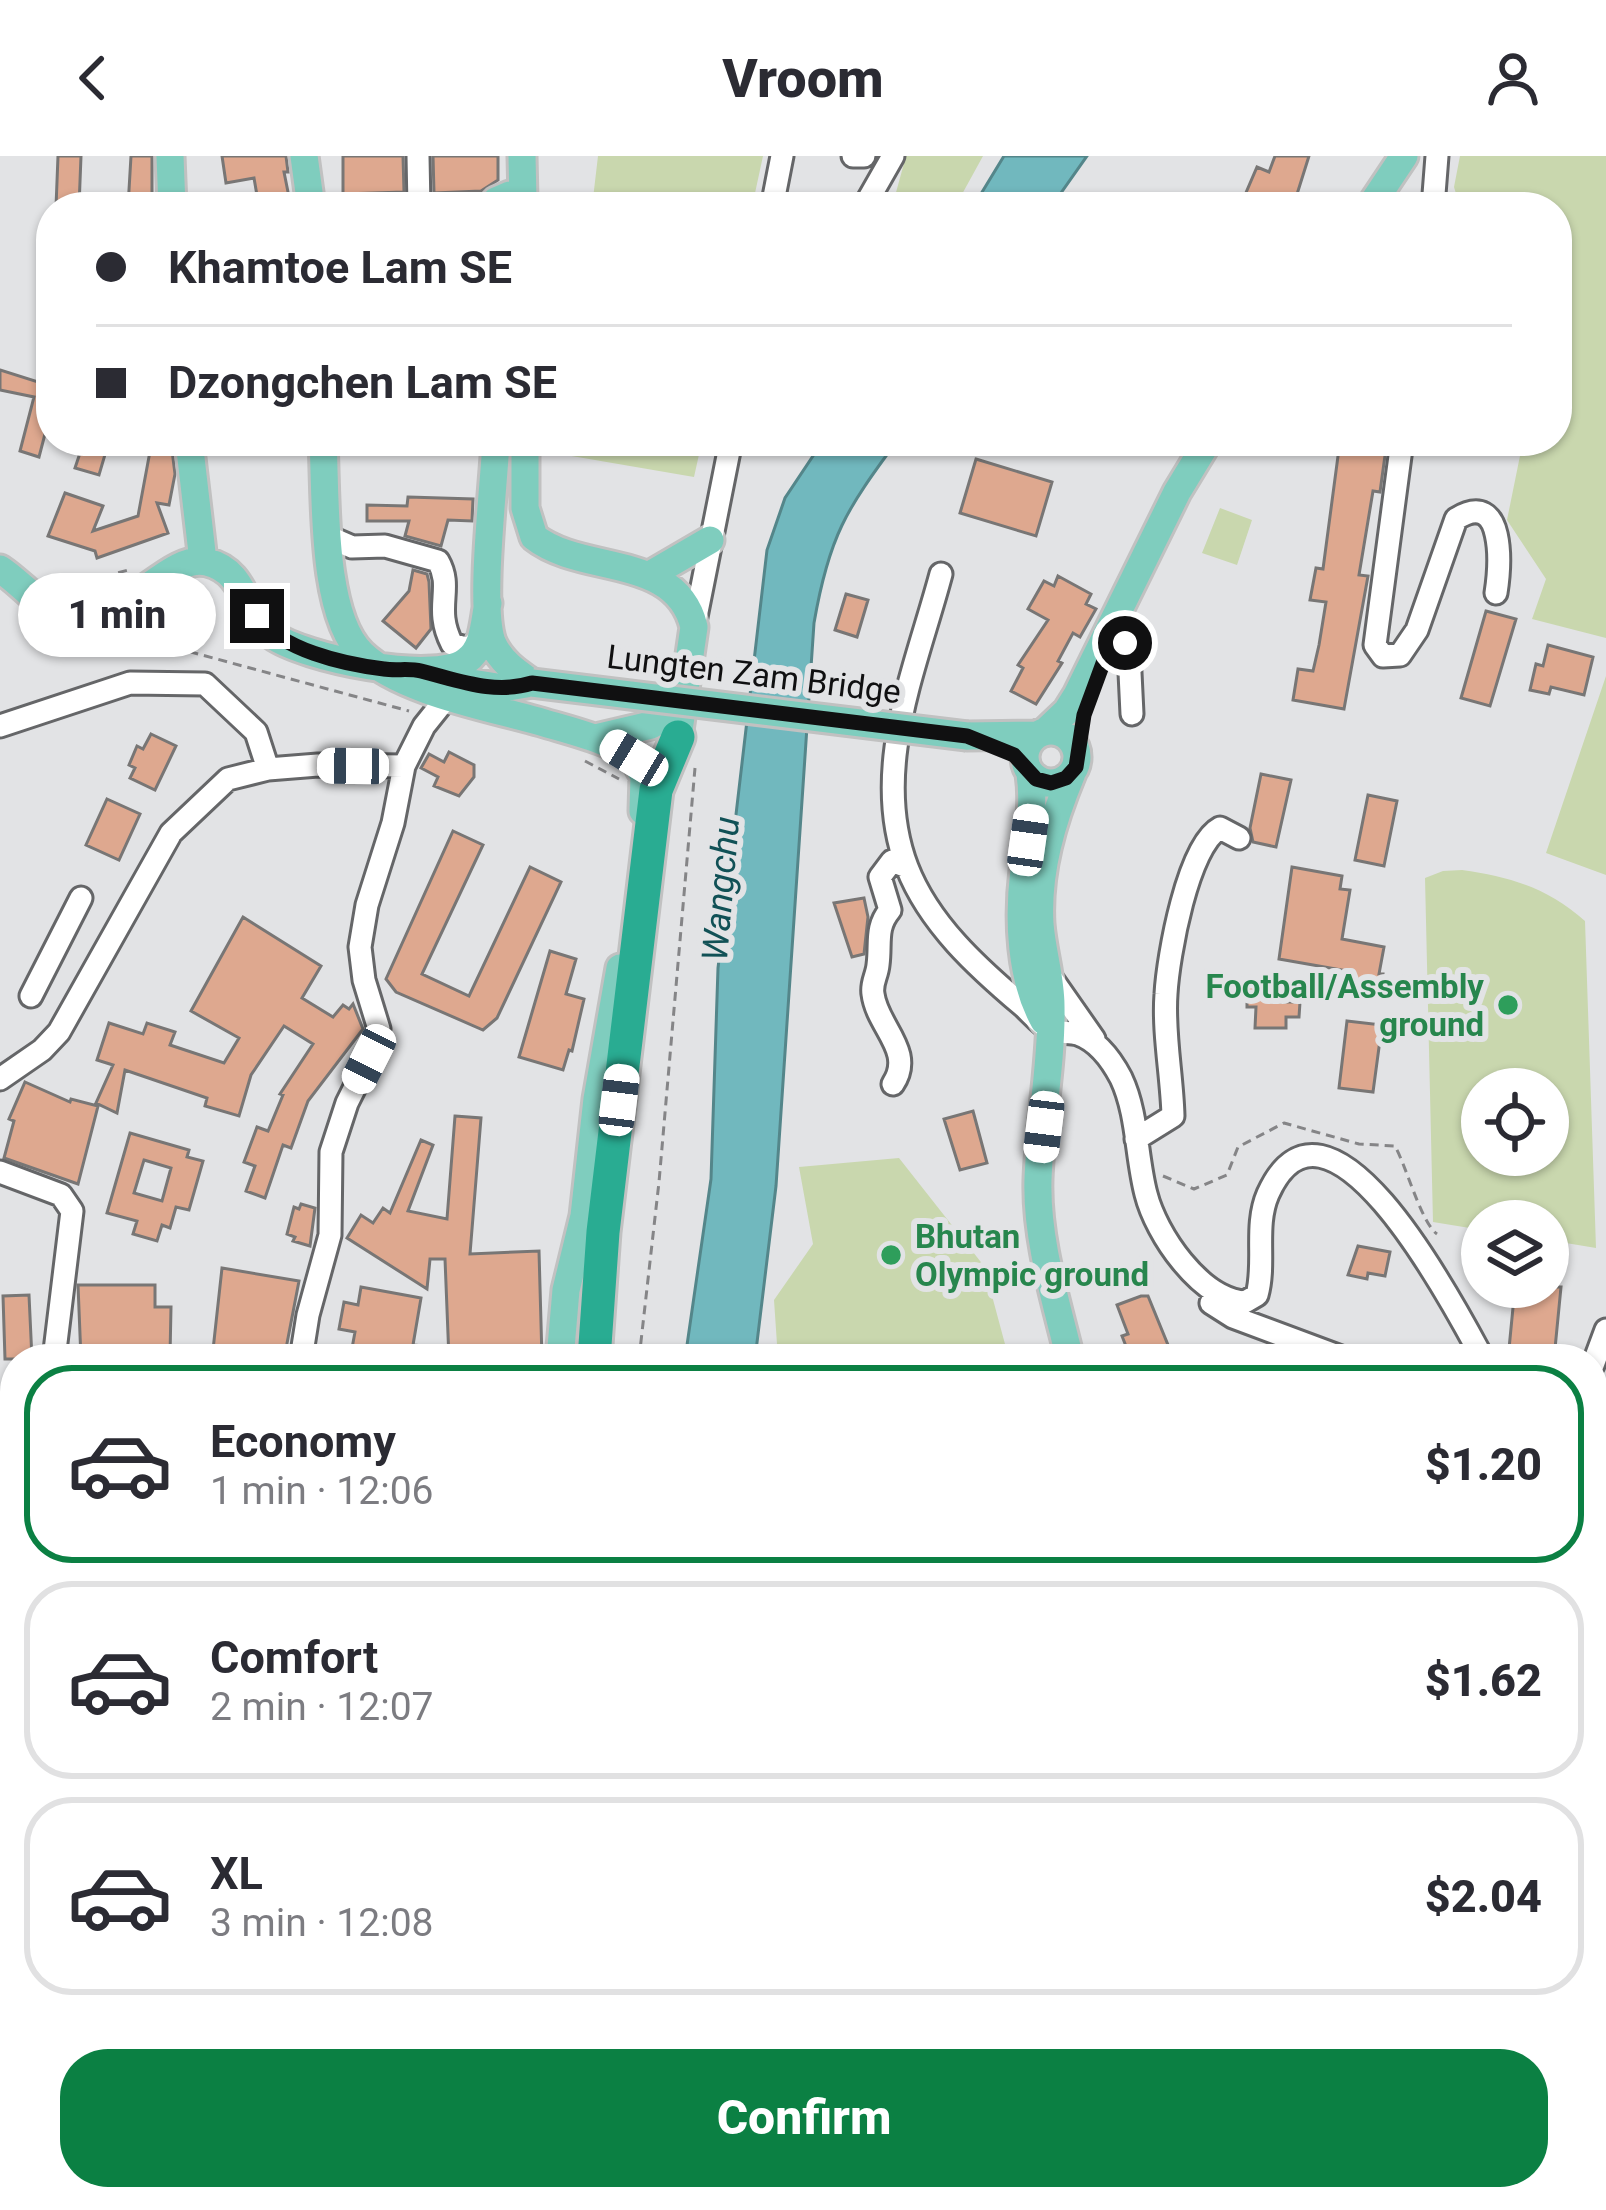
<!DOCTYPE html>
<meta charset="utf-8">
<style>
:root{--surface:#fff;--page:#f2f2f3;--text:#2b2b33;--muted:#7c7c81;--line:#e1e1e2;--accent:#0b8043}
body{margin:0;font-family:Roboto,sans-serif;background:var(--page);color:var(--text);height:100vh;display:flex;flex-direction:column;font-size:45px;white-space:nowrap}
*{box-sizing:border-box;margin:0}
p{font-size:39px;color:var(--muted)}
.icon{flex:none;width:66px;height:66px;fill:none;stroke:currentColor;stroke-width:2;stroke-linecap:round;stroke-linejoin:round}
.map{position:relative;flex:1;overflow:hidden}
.side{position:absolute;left:0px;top:1188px;width:1608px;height:867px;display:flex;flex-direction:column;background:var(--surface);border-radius:48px 48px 0 0;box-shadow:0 3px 9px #0004}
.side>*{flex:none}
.banner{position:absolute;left:36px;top:36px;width:1536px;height:264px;border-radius:48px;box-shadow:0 3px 9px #0004;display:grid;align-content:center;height:264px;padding:0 60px;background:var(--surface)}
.controls{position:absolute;left:1461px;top:912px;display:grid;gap:24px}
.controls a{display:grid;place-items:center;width:108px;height:108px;border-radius:50%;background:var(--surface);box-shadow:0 3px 9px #0004;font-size:60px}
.end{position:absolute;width:54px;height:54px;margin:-27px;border:15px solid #101011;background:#fff;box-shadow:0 0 0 6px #fff}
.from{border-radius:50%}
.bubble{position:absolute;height:84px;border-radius:42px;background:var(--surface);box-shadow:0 3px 9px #0004;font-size:39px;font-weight:800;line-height:84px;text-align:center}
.car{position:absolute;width:36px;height:72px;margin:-36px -18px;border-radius:15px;box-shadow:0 0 9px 3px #0007;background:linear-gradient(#fff 24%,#345 0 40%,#fff 0 76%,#345 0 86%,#fff 0)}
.banner b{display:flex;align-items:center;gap:42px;height:114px;font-size:45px}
.banner b+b{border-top:3px solid var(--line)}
.banner i{width:30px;height:30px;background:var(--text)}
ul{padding:21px 0 0;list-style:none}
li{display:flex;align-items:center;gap:36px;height:198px;margin:0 24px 18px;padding:0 36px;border:6px solid var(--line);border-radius:48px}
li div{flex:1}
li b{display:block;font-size:45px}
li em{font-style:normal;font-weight:800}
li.on{border-color:var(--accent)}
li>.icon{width:108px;height:108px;stroke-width:1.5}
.cta{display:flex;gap:24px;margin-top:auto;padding:24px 60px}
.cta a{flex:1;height:138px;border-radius:48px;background:var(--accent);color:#fff;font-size:48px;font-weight:800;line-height:138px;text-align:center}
header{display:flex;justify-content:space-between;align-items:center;height:156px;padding:0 60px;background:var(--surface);font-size:54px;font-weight:800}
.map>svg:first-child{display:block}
.green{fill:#c9d7ae;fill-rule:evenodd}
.water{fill:#71b8be;stroke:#54868a;stroke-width:3}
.building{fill:#dea88f;stroke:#787675;stroke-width:3;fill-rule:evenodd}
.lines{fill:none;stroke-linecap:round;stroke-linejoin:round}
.minor-casing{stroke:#656668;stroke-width:27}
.major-casing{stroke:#c1c1c1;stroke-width:33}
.highway-casing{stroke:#c1c1c1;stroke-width:39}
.path{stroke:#858587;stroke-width:3;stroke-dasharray:9 6;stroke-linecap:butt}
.minor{stroke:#fff;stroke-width:21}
.major{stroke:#7fcdbe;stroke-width:27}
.highway{stroke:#29ac92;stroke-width:33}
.major-bridge-casing{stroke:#c1c1c1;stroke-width:33;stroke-linecap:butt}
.major-bridge{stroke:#7fcdbe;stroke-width:27}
.route{stroke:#101011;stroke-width:15}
.leisure-dot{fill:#2e9e5b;stroke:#e2e3e5;stroke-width:4.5}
.labels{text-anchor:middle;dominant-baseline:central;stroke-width:12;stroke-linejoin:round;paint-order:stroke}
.street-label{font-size:33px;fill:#101011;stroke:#e2e3e5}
.leisure-label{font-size:33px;font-weight:bold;fill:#27864d;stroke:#e2e3e5;text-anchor:end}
.water-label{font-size:36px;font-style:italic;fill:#115156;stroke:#e2e3e5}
</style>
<header><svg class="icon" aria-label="back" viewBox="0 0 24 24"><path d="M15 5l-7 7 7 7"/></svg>Vroom<svg class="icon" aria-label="person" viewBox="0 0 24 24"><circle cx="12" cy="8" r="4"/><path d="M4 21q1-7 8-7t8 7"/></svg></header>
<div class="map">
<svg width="1606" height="2054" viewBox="0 0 1606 2054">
<rect width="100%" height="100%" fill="#e2e3e5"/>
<!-- green -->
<path class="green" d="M598,0H763L752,51H592Z
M906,0H983L955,51H892Z
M1460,0H1606V482L1532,463L1546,423L1507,364L1523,285H1557V51H1460L1454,31Z
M561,285H702L694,321L560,298Z
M1220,352L1252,364L1237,409L1202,397Z
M1606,520V719L1546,697Z
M1462,714C1511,721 1548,732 1585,765L1596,1092L1548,1084V1065H1482V1074L1433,1066L1425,722L1443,715ZM1482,933H1548V999H1482Z
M899,1002L984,1110L1009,1203H778L774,1144L813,1088L799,1011Z
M1606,1683V1898L1593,1894V1707Z"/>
<!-- water -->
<path class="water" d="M1004,0H1087L1051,51H973Z
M823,285H897C846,354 829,380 814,467L776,1030L755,1203H685L711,1023L718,812L767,394L785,342Z"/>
<!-- building -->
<path class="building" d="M58,0H81L79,51H56Z
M131,0H152V51H128Z
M222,0H286L288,16H284L291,51H259L254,22L226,27Z
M343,0H403L404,36L343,38Z
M433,0H498V24L481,35L434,37Z
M1275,0H1309L1293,51H1253L1242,46L1257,11L1269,16Z
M0,214L51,230V255L39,301L20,295L34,241L0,234Z
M84,285H109L99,319L75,312Z
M1340,285H1387L1380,336L1373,335L1359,419L1368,420L1344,553L1293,544L1298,513L1313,515L1319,489L1326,446L1310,444L1316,412L1323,413Z
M151,290L172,294L175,318L169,349L157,347L168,377L97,402L95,395L48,380L65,337L103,350L93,375L138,360Z
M976,303L1052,326L1036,380L960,357Z
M408,341L473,343L472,365L448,364L441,390L405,380L409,365H367V349L407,350Z
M413,414L427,418L429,426L431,473L416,492L383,465L409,435Z
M1058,420L1091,438L1086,448L1096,453L1080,481L1073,477L1058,505L1062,507L1036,548L1011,535L1023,512L1018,509L1048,464L1028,453L1044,425L1054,430Z
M846,438L868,444L857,481L835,474Z
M1486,455L1516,463L1490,550L1461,542Z
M1548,489L1593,501L1584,539L1551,531L1549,538L1530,534L1536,508L1543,510Z
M151,578L176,590L155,634L130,622L135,612L129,609L137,590L143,593Z
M449,596L474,609V621L459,640L434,630L438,621L421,612L429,598L444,606Z
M1261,618L1291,624L1276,691L1253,686L1250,672Z
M1368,639L1397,645L1384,710L1355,704Z
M107,643L140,658L119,704L86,689Z
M453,675L483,689L422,818L469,840L530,711L561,726L497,862L483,874L396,836L386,823Z
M1292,711L1342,720L1340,733L1350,734L1342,783L1384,791L1379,818H1383L1382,833L1352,831L1353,816L1279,803Z
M864,742L868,761L864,798L852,801L834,747Z
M243,761L321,810L302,842L333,861L343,849L349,853L353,848L363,873L308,945L291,992L283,989L265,1042L246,1035L255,1010L244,1006L257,971L268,975L283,939L280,938L313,888L284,870L251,919L239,960L205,950L207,942L125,914L117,957L96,947L113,909L97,904L109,867L143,878L147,867L175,876L170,889L224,907L239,882L191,855Z
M550,795L576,803L566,838L584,843L572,895L569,894L563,914L519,901Z
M1255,825H1281V846H1300L1299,861H1286V872H1255L1256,851H1247V829H1255Z
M1347,865L1382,869L1373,936L1339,932Z
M25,926L70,946L71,943L98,950L78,1028L4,1002L14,965L9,963Z
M973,955L987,1007L960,1014L944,963Z
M455,960L481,962L470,1098L539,1095L542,1203H449L445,1103H430L427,1133L347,1082L361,1059L373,1067L383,1052L390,1057L421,984L433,989L408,1055L447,1063Z
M130,977L189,994L187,1001L203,1005L189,1054L176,1051L170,1072L162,1069L157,1085L133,1078L137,1065L107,1057ZM144,1004L171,1012L162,1045L134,1037Z
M301,1048L315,1052L310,1090L293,1085L295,1081L287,1078L294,1051L299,1053Z
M1358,1090L1390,1096L1385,1120L1368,1117L1367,1123L1348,1119Z
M222,1112L299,1125L284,1203H212Z
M78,1129H155V1151H171L170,1200L81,1203Z
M361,1131L421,1142L413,1189L447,1192L446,1203H350L355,1176L339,1173L344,1146L358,1149Z
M1515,1131H1561L1554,1203H1508Z
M29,1139L32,1203H5L3,1140Z
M1141,1140H1148L1168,1189L1131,1203L1122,1180L1128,1178L1117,1149Z
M15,1775V1857L0,1859V1777Z"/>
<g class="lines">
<defs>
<path id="minor" d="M418,0L419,51
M853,0H864
M772,51L782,0
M864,51L893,0
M1433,51L1437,0
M1402,285L1375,489L1383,500L1400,499L1417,474L1456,363C1506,332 1500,411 1496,437
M329,381L352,391L385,390L438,405C454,433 433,451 452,488L469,493L481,481
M941,418C916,512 870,614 907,711C929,768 978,812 1023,850C1031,857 1041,870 1051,874C1058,877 1069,876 1078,878C1098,885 1111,903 1121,922C1138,958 1136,1000 1146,1038C1156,1078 1200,1143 1245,1146L1257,1139C1266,1107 1254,1070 1268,1038C1328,905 1457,1155 1483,1203
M1112,470L1129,496L1132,558
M694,471L731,285
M0,570L130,527L205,528L256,576L268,613
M1050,820L1094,883
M31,840L81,742
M0,923L42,894L59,876L171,677L228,623L268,613L318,609L404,610
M893,928C915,895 877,871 873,838C871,827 877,820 878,809C881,787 875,772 890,754L880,721L892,705L907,711
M1136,983L1173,960C1172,920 1163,877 1166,838C1168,800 1188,689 1220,672L1239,682
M0,1016L61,1039L72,1055L54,1203
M1211,1147L1233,1161L1346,1203
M301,1203L308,1159L330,1079L331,996L347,947L369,903L379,873L364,824L360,791L367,749L393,667L404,610L424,570L448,540
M1593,1209L1606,1174
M1593,1258L1606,1250
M1593,1379L1606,1377
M1606,1420L1600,1427L1606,1435
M1593,1526L1606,1524
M0,1634L15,1631
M0,1695L10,1718L15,1746
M1593,1915L1606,1914
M0,2030L15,2033
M59,2040L126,2054
M1280,2040L1288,2054
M1592,2040L1606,2051
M171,2054H228
M695,2054L703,2040
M1161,2054L1164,2040
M1185,2054L1192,2040"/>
<path id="major" d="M170,0L172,51
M304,0L311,51
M522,0L523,44
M491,51L496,45L510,39L527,51
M1370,51L1404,0
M189,285L203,405
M323,285C326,340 321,459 362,498C402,536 489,551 541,566C581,578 617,585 649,613
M496,285C494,330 479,450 492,486C500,505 516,516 532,527
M525,285V352L534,381C582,419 677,397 694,471L678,581
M0,413C20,426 37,448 58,457C119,482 164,396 207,406C248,416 243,458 272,479C303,502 434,529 466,505C484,493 484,466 488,447
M650,419L710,384
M453,524L503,532L532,527
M1047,574L1067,555L1077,539L1177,336L1208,285
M1025 601a26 26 0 1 1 52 0a26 26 0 1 1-52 0Z
M967,580L1035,579
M600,581L651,569L683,551
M634,602L644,620L643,655
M1030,618C1035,651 1028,681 1024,714C1018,762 1020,822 1044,865
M560,1203L566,1134L584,1060L597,943L620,812
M1070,1203C1056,1145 1036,1083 1038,1023C1040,965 1052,908 1051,850C1051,822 1042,795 1040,768C1037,715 1052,665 1072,617
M783,2040V2054
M1006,2054L1007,2040"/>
<path id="highway" d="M594,1203L603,1076L656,634L678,581
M801,2040L802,2054"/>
</defs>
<!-- minor casing -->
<use href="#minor" class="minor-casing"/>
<!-- major casing -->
<use href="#major" class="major-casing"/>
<!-- highway casing -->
<use href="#highway" class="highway-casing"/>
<!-- path -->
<path class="path" d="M214,290L301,287
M60,429L70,430L132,413
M117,476L409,555
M585,605L619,623
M1163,1020L1194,1033L1227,1019L1238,991L1284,967L1359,988L1395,990C1407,1012 1421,1066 1437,1078
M639,1203L659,1026L695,612
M843,2040L844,2054"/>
<!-- minor -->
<use href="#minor" class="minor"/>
<!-- major -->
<use href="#major" class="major"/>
<!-- highway -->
<use href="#highway" class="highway"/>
<defs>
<path id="major-bridge" d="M532,527L967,580"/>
</defs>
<!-- major-bridge casing -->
<use href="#major-bridge" class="major-bridge-casing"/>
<!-- major-bridge -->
<use href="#major-bridge" class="major-bridge"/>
</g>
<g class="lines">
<!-- route -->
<path class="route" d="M257,460C281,494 343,508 384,513C396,515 409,512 421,515C458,524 494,539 532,527L967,580L1014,599L1036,623L1051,627L1066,622L1076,611L1084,559L1109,491L1112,470L1125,487"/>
</g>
<!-- markers -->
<g class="leisure-dot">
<circle cx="1508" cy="849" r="12"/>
<circle cx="891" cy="1099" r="12"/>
</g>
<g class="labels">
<!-- street labels -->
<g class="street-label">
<text transform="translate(754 518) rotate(7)">Lungten Zam Bridge</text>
</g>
<!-- leisure labels -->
<g class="leisure-label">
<text x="1484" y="830">Football/Assembly<tspan x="1484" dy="38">ground</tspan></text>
<text x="915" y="1080" text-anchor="start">Bhutan<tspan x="915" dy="38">Olympic ground</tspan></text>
</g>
<!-- water labels -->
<g class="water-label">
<text transform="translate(721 733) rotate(-85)">Wangchu</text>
</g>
</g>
</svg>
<div class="controls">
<a><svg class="icon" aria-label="locate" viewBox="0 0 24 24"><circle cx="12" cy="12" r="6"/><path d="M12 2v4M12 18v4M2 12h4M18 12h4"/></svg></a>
<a><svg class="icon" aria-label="layers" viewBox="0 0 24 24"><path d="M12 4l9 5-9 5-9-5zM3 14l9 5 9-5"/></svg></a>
</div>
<i class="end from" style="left:1125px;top:487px"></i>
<i class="end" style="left:257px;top:460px"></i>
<div class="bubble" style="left:18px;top:417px;width:198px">1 min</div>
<i class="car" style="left:634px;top:602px;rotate:301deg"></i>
<i class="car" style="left:353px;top:610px;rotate:271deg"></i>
<i class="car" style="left:1028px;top:684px;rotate:8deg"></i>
<i class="car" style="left:369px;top:903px;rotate:207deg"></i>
<i class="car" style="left:619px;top:944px;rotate:7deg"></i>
<i class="car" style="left:1044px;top:971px;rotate:187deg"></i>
<div class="banner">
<b><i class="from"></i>Khamtoe Lam SE</b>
<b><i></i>Dzongchen Lam SE</b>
</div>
<section class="side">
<ul>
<li class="on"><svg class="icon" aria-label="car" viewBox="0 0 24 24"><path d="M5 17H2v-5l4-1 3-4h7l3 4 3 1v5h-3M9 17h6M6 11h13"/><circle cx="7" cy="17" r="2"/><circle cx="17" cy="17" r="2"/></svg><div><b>Economy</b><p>1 min · 12:06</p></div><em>$1.20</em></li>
<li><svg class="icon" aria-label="car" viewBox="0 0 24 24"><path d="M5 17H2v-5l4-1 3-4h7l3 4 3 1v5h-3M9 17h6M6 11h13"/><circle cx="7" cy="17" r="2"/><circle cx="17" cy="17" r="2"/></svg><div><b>Comfort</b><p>2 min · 12:07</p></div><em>$1.62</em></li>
<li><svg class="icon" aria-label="car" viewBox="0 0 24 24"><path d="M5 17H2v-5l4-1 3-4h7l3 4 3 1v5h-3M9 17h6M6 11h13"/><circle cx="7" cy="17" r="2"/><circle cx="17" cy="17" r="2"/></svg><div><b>XL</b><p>3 min · 12:08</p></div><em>$2.04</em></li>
</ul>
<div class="cta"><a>Confirm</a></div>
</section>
</div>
